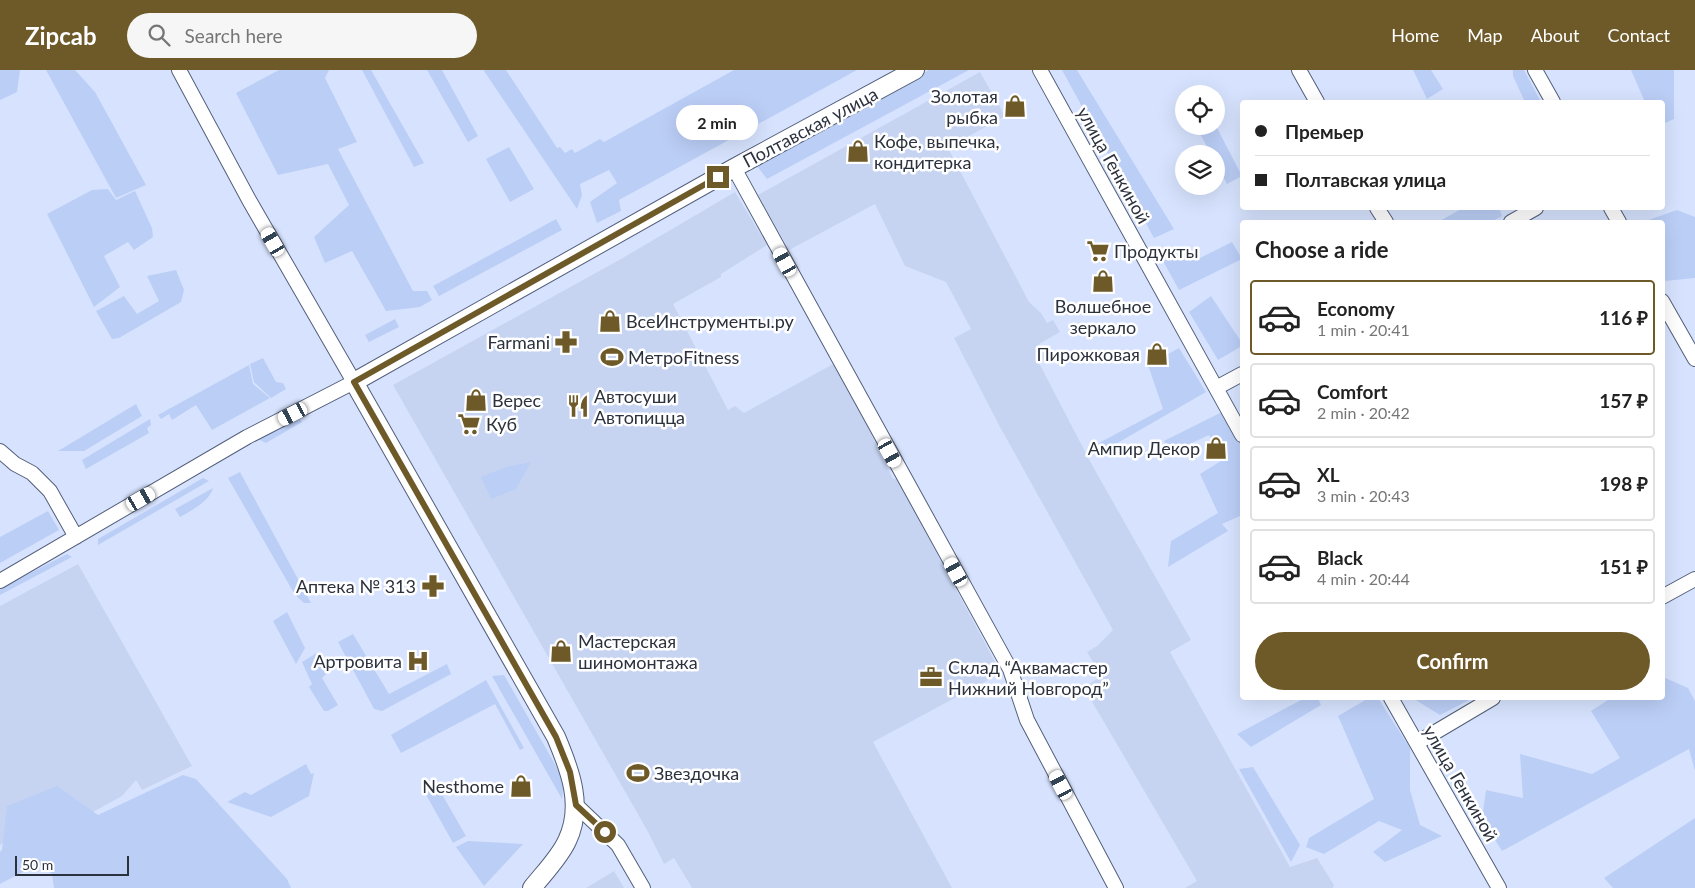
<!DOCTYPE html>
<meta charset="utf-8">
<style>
:root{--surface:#fff;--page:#f6f6f6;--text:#222;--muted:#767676;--line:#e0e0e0;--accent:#6e5928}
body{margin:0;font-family:Lato,sans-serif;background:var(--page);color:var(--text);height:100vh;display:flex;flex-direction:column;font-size:19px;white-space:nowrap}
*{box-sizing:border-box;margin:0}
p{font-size:16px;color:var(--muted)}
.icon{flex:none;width:28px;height:28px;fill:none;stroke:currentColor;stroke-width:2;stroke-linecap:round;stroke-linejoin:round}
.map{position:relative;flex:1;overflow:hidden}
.panel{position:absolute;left:1240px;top:150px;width:425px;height:480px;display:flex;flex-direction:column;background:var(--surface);border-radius:5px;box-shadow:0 5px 20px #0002}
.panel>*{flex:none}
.hud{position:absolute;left:1240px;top:30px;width:425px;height:110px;border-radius:5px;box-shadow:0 5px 20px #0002;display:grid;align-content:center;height:110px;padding:0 15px;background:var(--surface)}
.buttons{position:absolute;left:1175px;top:15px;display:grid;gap:10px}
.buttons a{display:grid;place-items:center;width:50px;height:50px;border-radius:50%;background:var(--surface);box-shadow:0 5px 20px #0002;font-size:25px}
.scale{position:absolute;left:15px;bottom:12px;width:114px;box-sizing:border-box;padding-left:5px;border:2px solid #2b313d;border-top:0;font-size:14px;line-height:18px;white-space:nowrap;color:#2b313d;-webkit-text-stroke:4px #fff;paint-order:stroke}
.end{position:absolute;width:22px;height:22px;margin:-11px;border:6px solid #6e5928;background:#fff;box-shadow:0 0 0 2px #fff}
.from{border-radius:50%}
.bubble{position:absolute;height:35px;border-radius:18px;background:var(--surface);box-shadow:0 5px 20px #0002;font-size:16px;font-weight:700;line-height:35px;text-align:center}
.car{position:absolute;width:15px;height:30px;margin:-15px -8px;border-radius:6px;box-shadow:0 0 4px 1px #0007;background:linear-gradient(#fff 24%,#345 0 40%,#fff 0 76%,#345 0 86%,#fff 0)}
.hud b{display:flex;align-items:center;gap:18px;height:48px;font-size:19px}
.hud b+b{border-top:1px solid var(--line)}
.hud i{width:12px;height:12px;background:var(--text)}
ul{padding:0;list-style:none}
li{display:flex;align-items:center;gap:15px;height:75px;margin:0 10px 8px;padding:0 5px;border:2px solid var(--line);border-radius:5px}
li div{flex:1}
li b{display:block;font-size:19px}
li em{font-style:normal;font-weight:700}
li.on{border-color:var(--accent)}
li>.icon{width:45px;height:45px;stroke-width:1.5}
h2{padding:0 15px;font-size:22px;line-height:60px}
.primary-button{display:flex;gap:10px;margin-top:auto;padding:10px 15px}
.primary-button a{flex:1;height:58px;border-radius:30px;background:var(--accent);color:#fff;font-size:20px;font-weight:700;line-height:58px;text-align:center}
header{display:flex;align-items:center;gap:30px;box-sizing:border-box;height:70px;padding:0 25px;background:var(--accent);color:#fff}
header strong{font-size:24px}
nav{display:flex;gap:28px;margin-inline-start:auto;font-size:18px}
.search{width:350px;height:45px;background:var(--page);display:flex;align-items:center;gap:12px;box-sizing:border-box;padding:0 18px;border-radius:28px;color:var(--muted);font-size:19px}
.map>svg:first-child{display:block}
.built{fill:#c6d4f2}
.green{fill:#bbcef6}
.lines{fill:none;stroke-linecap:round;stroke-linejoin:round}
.minor-casing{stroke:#525f7a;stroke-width:16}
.tertiary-casing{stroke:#525f7a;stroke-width:20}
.minor{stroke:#fff;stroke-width:14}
.tertiary{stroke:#fff;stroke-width:18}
.route{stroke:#6e5928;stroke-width:6}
.labels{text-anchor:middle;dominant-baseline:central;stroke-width:5;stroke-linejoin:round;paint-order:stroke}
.poi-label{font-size:18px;fill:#2b313d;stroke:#fff;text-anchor:start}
.street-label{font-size:18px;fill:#2b313d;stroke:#fff}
</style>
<header>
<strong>Zipcab</strong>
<div class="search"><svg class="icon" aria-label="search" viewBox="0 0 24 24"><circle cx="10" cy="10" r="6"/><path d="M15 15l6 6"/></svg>Search here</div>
<nav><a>Home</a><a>Map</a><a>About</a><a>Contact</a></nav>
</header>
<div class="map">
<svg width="1695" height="818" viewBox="0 0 1695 818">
<rect width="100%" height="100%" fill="#d7e3fe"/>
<!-- built -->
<path class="built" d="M980,2L1005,46L948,78L1029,232L1041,243L1047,253L1053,250L1060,262L1039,274L1046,288L1039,293L1091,393L1191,570L1170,582L1290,797L1317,788L1334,815L1333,818H1185L1197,811L1084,618L1098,608L1099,602L1087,582L1097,576L1113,560L1000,357L954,268L971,259L946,212L905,196L875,134L789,180L758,125Z
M735,122L767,175L721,204V207L673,234L728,340L735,336L744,343L835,293L859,337L876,374L877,379L893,409H897L1001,603L873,672L952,818H692L674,788L664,794L647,760L393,315L621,189Z
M78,494L192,696L142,720L136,710L122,726L35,774L27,759L0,775V536Z
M614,801L624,818H586Z"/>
<!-- green -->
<path class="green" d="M0,0H20L17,22L0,30Z
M46,0H75L95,22L146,115L116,128Z
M279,0H329L325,8L357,72L338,79L413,221H427L432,230L420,237L386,241L352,181L325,193L314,167L349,135L328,94L278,105L236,23Z
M362,0H371L424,93L414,97Z
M427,0H442L478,66L468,72Z
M485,0H506L557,78L560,77L565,83L572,79L575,83L600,69L604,72L734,0H857L619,130L621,141L597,153L590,132L617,113L609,100L580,114L582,125L577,139L484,1Z
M929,0H969L767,109L757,96Z
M1062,0H1077L1174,159L1154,168Z
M1413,0H1431L1443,19L1427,29Z
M1513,0H1524L1541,32H1525L1513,6Z
M1631,0H1674V49L1663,54L1662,32H1645Z
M1206,56H1216L1242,106L1227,114L1216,94V84H1211L1198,60Z
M509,77L534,119L510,132L486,89Z
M108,119L116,130L135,121L152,158L153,167L134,180L128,172L104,186L120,217L94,237L47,144L92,120Z
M1463,138H1499L1502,146L1491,152H1438Z
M1677,140L1695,147V208L1665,211L1662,207V152H1643Z
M556,149L562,160L439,226L433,216Z
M1232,172L1242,189L1179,220L1163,191L1186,180L1196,190Z
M176,200L184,220L181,232L119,268L112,269L96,241L124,226L137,244L159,231L147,206Z
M1211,226L1242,273V276L1218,290L1189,242Z
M395,249L399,257L369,272L365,265Z
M1179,278L1206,322L1100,383L1097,374L1163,339L1148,295Z
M263,288L276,312L283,313L286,319L271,328L254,312L250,294Z
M249,295L253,314L270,328L212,360L196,335L172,350L169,344L161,349L158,345Z
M136,334L142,346L84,381H58Z
M1224,341L1242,373V445L1222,454L1228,461L1168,497L1171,471L1218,443L1200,404L1224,389L1209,365L1172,382L1164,371Z
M296,344L302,352L266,373L254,367Z
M150,349L151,355L147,358L149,363L86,399L82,390Z
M531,392L516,419L491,429L481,407L506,397Z
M240,402L311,533H304L295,525L228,408Z
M203,408L209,411L98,475V469Z
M213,418C209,432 192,440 180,447L175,439Z
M48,441L59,460L0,493V467Z
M67,484L72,487L0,525V519Z
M287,542L305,578L296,594L273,551Z
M353,564L389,624L447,594L451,604L382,641L374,639L338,572Z
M317,583L327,603L322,608L338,635L328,641H324L309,617L312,614L302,592Z
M504,605L564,710L562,729L492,606Z
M1663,607L1688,618L1695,631V701L1689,679L1502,781L1482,749L1486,720L1523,728L1520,684L1592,704L1620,688L1591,641L1611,628H1662Z
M486,610L524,678L520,680L495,634L401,683L391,665Z
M1305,628H1318L1321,635L1251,677L1237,664Z
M1369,628H1378L1410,678V720L1420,755L1442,766L1385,792L1373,782L1402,760L1379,751L1324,784L1306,777L1309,768L1374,729L1338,646Z
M1418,628H1473L1440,645L1414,629Z
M306,694L311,704L314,703L309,726L271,747L227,732L245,722L251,725Z
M1253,697L1300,775L1291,792L1239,699Z
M183,705L196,709L287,809L291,818H54L52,804L38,794L0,814V782L2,780L7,736L57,716L98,745Z
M436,714L466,766L453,773L424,721Z
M1695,748V818H1613L1604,808Z
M468,771L523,774L484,816L456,777Z"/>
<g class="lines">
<defs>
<path id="minor" d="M1040,0L1242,365
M1299,0L1317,32
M1535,0L1553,32
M734,98L1010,599L1027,650L1116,818
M1377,138L1386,152
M1611,138L1619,152
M1511,152L1536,138
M1662,231L1695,289
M1216,318L1242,304
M0,381L15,394L32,403L50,421L76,467
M0,511L247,367L354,312L249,130L179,0
M1662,527L1695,509
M1391,628L1499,818
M1417,673L1493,628
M576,735L618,775L643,818"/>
<path id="tertiary" d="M532,818C544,803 559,788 567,771C584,736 570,700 556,667L354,312L734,98L915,0"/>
</defs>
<!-- minor casing -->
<use href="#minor" class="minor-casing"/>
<!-- tertiary casing -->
<use href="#tertiary" class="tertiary-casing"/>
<!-- minor -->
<use href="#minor" class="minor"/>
<!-- tertiary -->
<use href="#tertiary" class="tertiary"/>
</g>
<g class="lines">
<!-- route -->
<path class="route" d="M605,762L576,735L570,702L556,667L354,312L718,107"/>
</g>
<!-- icons -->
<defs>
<symbol id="shop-bare" viewBox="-9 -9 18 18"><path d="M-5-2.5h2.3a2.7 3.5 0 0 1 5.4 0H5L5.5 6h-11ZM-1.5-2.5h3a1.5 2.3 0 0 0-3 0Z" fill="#6e5928" stroke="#fff" stroke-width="2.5" paint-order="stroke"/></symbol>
<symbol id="supermarket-bare" viewBox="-9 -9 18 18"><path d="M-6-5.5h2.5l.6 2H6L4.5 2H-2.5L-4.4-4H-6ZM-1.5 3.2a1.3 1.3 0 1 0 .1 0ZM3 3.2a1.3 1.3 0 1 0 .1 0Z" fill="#6e5928" stroke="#fff" stroke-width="2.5" paint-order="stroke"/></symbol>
<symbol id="pharmacy-bare" viewBox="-9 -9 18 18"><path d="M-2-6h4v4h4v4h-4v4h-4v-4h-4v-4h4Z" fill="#6e5928" stroke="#fff" stroke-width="2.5" paint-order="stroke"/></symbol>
<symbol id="stadium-bare" viewBox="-9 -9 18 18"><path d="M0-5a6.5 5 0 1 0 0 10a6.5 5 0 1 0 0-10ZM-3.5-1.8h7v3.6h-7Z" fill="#6e5928" stroke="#fff" stroke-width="2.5" paint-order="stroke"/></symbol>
<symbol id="restaurant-bare" viewBox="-9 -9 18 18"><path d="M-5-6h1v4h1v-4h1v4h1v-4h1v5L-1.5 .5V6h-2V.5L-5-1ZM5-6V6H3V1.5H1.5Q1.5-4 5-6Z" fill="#6e5928" stroke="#fff" stroke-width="2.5" paint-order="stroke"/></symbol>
<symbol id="hospital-bare" viewBox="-9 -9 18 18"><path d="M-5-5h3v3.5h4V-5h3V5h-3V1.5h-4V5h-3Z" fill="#6e5928" stroke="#fff" stroke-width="2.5" paint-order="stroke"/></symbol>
<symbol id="office-bare" viewBox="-9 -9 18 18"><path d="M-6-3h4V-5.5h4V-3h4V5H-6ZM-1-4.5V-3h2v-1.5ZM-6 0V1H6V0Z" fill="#6e5928" stroke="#fff" stroke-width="2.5" paint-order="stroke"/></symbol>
</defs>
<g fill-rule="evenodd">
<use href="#shop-bare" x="999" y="20" width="32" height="32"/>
<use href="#shop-bare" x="842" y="65" width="32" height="32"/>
<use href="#supermarket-bare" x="1082" y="165" width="32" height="32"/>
<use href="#shop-bare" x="1087" y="195" width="32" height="32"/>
<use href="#shop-bare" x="594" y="235" width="32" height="32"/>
<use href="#pharmacy-bare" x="550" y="256" width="32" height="32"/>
<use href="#shop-bare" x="1141" y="268" width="32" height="32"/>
<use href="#stadium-bare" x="596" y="271" width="32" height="32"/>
<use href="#shop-bare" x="460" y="314" width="32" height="32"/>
<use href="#restaurant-bare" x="562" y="320" width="32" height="32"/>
<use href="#supermarket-bare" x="453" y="338" width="32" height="32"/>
<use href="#shop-bare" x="1200" y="362" width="32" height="32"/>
<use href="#pharmacy-bare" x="417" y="500" width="32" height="32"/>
<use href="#shop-bare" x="545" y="565" width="32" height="32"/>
<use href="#hospital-bare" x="402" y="575" width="32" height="32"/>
<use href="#office-bare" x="915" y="591" width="32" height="32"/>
<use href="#stadium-bare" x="622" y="687" width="32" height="32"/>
<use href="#shop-bare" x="505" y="700" width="32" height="32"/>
</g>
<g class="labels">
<!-- poi labels -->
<g class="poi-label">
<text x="998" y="26" text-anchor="end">Золотая<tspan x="998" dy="21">рыбка</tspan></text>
<text x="874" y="71">Кофе, выпечка,<tspan x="874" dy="21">кондитерка</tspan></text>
<text x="1114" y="181">Продукты</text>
<text x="1103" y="236" text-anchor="middle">Волшебное<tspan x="1103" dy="21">зеркало</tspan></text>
<text x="626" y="251">ВсеИнструменты.ру</text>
<text x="550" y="272" text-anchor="end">Farmani</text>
<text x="1140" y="284" text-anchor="end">Пирожковая</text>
<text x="628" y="287">МетроFitness</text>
<text x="594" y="326">Автосуши<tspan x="594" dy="21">Автопицца</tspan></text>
<text x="492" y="330">Верес</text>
<text x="486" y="354">Куб</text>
<text x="1200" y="378" text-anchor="end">Ампир Декор</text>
<text x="416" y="516" text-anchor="end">Аптека № 313</text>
<text x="578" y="571">Мастерская<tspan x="578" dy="21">шиномонтажа</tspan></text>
<text x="402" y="591" text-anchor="end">Артровита</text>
<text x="948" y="597">Склад “Аквамастер<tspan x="948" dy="21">Нижний Новгород”</tspan></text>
<text x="654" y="703">Звездочка</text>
<text x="504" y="716" text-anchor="end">Nesthome</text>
</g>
<!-- street labels -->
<g class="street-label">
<text transform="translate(810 57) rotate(-28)">Полтавская улица</text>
<text transform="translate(1114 95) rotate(61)">улица Генкиной</text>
<text transform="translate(1461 713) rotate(60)">улица Генкиной</text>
</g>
</g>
</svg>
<div class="buttons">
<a><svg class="icon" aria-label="locate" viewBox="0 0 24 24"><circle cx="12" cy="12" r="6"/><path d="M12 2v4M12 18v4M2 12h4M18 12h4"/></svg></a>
<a><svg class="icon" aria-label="layers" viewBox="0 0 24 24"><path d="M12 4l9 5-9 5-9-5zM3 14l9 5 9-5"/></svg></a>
</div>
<div class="scale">50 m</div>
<i class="end from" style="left:605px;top:762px"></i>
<i class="end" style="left:718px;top:107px"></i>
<div class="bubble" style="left:676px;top:35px;width:82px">2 min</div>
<i class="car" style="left:273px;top:172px;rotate:330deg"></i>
<i class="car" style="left:785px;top:192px;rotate:331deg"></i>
<i class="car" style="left:293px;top:344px;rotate:243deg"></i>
<i class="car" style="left:890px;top:383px;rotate:151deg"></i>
<i class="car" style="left:141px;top:429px;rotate:60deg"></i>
<i class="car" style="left:956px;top:502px;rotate:331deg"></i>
<i class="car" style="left:1061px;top:715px;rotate:332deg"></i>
<div class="hud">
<b><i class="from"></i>Премьер</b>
<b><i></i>Полтавская улица</b>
</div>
<section class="panel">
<h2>Choose a ride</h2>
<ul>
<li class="on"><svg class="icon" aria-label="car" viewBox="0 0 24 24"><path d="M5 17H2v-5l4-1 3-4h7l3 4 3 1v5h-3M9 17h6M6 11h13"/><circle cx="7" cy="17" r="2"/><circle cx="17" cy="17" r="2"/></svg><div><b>Economy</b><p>1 min · 20:41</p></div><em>116 ₽</em></li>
<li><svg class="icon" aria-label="car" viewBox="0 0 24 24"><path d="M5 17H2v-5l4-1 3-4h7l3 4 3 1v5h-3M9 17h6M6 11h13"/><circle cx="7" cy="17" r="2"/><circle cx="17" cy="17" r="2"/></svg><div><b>Comfort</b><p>2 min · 20:42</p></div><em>157 ₽</em></li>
<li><svg class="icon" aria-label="car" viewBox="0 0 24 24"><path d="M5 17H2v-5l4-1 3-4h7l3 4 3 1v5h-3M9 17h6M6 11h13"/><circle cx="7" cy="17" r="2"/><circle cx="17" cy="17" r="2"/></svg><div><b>XL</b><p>3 min · 20:43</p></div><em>198 ₽</em></li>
<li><svg class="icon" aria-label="car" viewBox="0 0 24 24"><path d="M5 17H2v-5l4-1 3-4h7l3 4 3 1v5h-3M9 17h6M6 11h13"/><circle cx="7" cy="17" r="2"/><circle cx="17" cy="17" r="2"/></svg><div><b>Black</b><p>4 min · 20:44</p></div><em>151 ₽</em></li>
</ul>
<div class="primary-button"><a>Confirm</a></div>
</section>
</div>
